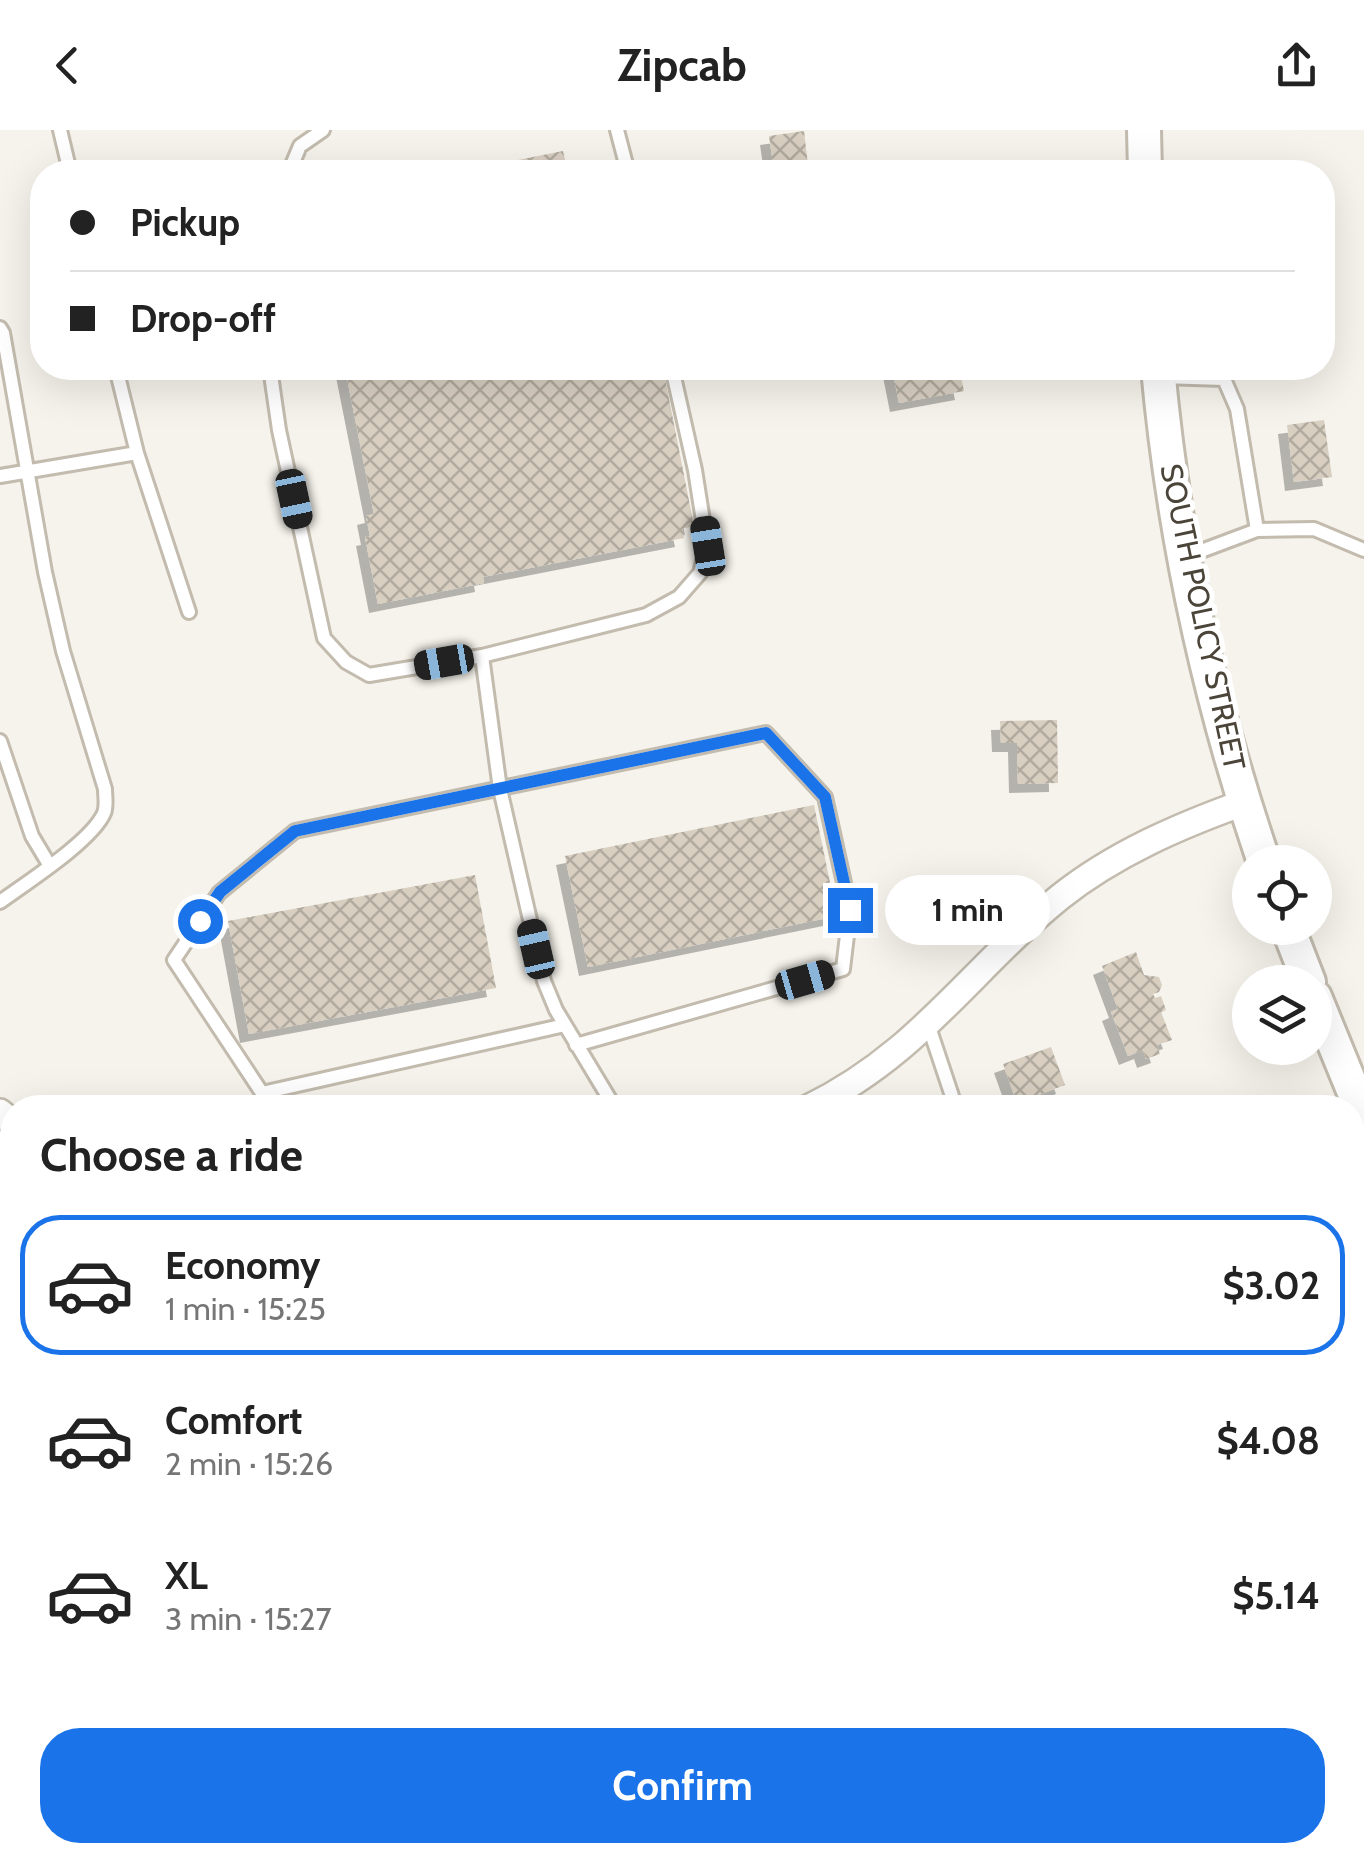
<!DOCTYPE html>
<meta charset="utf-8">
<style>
:root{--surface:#fff;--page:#f2f2f2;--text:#222;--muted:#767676;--line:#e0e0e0;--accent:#1a73e8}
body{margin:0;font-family:Cabin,sans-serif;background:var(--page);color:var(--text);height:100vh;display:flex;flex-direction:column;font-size:38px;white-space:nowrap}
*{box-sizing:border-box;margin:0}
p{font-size:32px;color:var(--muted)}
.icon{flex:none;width:55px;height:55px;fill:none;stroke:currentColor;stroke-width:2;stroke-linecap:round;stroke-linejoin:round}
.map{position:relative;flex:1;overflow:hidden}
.details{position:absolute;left:0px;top:965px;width:1365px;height:768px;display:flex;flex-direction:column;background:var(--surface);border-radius:40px 40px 0 0;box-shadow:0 10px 40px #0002}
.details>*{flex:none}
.guide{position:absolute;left:30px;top:30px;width:1305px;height:220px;border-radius:40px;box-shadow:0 10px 40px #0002;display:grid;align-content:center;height:220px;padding:0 40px;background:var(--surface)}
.controls{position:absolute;left:1232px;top:715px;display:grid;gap:20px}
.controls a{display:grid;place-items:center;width:100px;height:100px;border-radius:50%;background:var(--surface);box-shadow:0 10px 40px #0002;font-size:50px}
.end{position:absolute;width:45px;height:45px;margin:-22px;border:12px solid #1a73e8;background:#fff;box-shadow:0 0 0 5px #fff}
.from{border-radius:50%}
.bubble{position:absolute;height:70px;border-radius:35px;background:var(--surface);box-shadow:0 10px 40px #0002;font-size:32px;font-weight:700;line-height:70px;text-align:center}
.car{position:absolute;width:30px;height:60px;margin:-30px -15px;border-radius:12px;box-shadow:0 0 8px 2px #0007;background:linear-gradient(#222 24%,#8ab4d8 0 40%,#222 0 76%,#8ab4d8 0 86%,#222 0)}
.guide b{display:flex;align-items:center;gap:35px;height:95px;font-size:38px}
.guide b+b{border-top:2px solid var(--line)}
.guide i{width:25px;height:25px;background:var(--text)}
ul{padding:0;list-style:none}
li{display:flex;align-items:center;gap:30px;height:140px;margin:0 20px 15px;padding:0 20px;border:5px solid transparent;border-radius:40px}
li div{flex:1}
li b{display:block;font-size:38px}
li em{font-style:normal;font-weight:700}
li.current{border-color:var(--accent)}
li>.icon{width:90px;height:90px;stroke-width:1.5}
h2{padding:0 40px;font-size:45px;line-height:120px}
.action{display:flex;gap:20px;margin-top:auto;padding:20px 40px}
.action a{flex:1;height:115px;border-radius:40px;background:var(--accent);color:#fff;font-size:40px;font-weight:700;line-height:115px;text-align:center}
header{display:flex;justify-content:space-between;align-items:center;height:130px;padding:0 40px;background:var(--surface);font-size:45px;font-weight:700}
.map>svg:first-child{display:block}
.building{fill:url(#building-cross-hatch);filter:url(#shadow)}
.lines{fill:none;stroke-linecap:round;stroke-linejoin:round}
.service-casing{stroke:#c2bbae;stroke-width:18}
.minor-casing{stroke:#c2bbae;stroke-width:30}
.tertiary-casing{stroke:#c2bbae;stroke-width:38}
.motorway-casing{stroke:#e0a43c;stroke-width:52}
.service{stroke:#fff;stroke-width:12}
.minor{stroke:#fff;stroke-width:25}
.tertiary{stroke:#fff;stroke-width:32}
.motorway{stroke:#ffcf6e;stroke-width:48}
.route{stroke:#1a73e8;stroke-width:12}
.labels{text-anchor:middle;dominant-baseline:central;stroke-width:10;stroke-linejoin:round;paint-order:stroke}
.street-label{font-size:30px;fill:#4b4439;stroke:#fff}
</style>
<header><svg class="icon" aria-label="back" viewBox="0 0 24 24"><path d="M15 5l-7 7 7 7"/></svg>Zipcab<svg class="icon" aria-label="share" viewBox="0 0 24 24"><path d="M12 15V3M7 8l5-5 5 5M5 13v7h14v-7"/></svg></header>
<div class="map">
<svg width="1364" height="1732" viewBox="0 0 1364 1732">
<defs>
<pattern id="building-cross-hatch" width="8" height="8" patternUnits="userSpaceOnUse" patternTransform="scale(2.5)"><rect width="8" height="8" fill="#d8cfc1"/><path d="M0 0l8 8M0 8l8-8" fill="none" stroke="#b1aa9e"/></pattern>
<filter id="shadow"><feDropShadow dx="-9" dy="9" stdDeviation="0" flood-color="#0004"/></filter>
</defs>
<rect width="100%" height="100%" fill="#f6f3ec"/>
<!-- building -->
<path class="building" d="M804,1L808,35L774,40L769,6Z
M563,21L568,42H462V41Z
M345,238H663L694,396L682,399L684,408L483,447L484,453L378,474L365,407L370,406L366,386L374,384Z
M892,238H959L964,261L899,273Z
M1324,290L1332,347L1294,352L1287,295Z
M1057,590L1058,653L1018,654L1017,613H1001L1000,591Z
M814,675L837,786L588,837L565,726Z
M475,745L496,858L249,904L228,791Z
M1136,822L1144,845L1159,847L1162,855L1159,862L1153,864L1155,868L1161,866L1166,880L1161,882L1172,910L1157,915L1160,924L1146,929L1143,920L1128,926L1111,882L1118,879L1102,836Z
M1051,917L1065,955L1017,973L1003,934Z
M1364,1274V1324L1352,1328V1278Z"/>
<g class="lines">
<defs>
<path id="service" d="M60,0L70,42
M617,0L628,42
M289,42L300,16L323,0
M0,198L3,203L45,442L63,521L105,659C105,667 107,676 104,683C92,711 26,753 0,772
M116,238L137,323L189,482
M270,238L279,300L324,508L346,532L369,545L482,526L646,485L679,467L700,443L707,416L695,340L672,238
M1161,247L1224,249L1237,279L1257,400L1185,427
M0,346L137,323
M1257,400L1314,399L1364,420
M482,526L500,659L544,851L556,880L615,978
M0,611L32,706L50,736
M928,894L956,978
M565,895L262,963L174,830L219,763L295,701L766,603L825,667L850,780L843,839L576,915
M591,1720L595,1732
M1210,1720L1214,1732
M762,1732L796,1720
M1084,1732L1117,1720"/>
<path id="minor" d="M808,978C918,925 970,840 1060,767C1114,724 1179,696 1243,673
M0,982L12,992
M0,1014L12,1057"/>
<path id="tertiary" d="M1144,0L1145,42
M1158,238C1173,404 1210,574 1264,732
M1288,798L1309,852
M1315,867L1364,987"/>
<path id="motorway" d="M0,1460L12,1485
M128,1720L134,1732"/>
</defs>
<!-- service casing -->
<use href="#service" class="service-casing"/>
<!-- minor casing -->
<use href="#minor" class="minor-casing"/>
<!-- tertiary casing -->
<use href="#tertiary" class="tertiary-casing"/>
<!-- motorway casing -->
<use href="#motorway" class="motorway-casing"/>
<!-- service -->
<use href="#service" class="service"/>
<!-- minor -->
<use href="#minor" class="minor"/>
<!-- tertiary -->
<use href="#tertiary" class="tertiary"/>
<!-- motorway -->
<use href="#motorway" class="motorway"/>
</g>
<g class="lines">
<!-- route -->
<path class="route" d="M200,791L220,762L295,701L766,603L825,667L850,780"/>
</g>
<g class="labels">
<!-- street labels -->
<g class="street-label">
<text transform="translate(1203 487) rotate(78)">SOUTH POLICY STREET</text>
</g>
</g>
</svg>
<div class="controls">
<a><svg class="icon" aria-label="locate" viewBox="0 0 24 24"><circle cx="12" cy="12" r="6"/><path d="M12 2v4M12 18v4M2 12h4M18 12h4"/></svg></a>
<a><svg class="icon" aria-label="layers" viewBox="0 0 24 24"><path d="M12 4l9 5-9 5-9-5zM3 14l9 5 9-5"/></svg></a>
</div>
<i class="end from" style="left:200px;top:791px"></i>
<i class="end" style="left:850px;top:780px"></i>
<div class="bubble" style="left:885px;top:745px;width:165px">1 min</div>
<i class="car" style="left:294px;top:369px;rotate:168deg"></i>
<i class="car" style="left:708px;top:416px;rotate:351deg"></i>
<i class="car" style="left:444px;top:532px;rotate:260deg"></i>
<i class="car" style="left:536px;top:819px;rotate:347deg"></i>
<i class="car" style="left:805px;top:850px;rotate:74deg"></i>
<div class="guide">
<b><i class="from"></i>Pickup</b>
<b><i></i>Drop-off</b>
</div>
<section class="details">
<h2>Choose a ride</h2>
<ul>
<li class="current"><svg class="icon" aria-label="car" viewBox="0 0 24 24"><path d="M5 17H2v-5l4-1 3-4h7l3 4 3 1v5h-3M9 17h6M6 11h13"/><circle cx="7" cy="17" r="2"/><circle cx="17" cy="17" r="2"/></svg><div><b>Economy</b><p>1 min · 15:25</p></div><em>$3.02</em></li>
<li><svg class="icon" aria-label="car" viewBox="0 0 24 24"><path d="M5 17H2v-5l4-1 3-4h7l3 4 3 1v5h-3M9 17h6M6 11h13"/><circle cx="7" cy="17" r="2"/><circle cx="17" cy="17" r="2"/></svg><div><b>Comfort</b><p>2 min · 15:26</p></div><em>$4.08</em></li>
<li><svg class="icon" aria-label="car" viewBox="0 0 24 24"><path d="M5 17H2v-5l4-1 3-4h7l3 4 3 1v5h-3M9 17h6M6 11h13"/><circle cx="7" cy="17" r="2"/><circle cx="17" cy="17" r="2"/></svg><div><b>XL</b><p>3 min · 15:27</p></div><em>$5.14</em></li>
</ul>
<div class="action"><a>Confirm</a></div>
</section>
</div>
